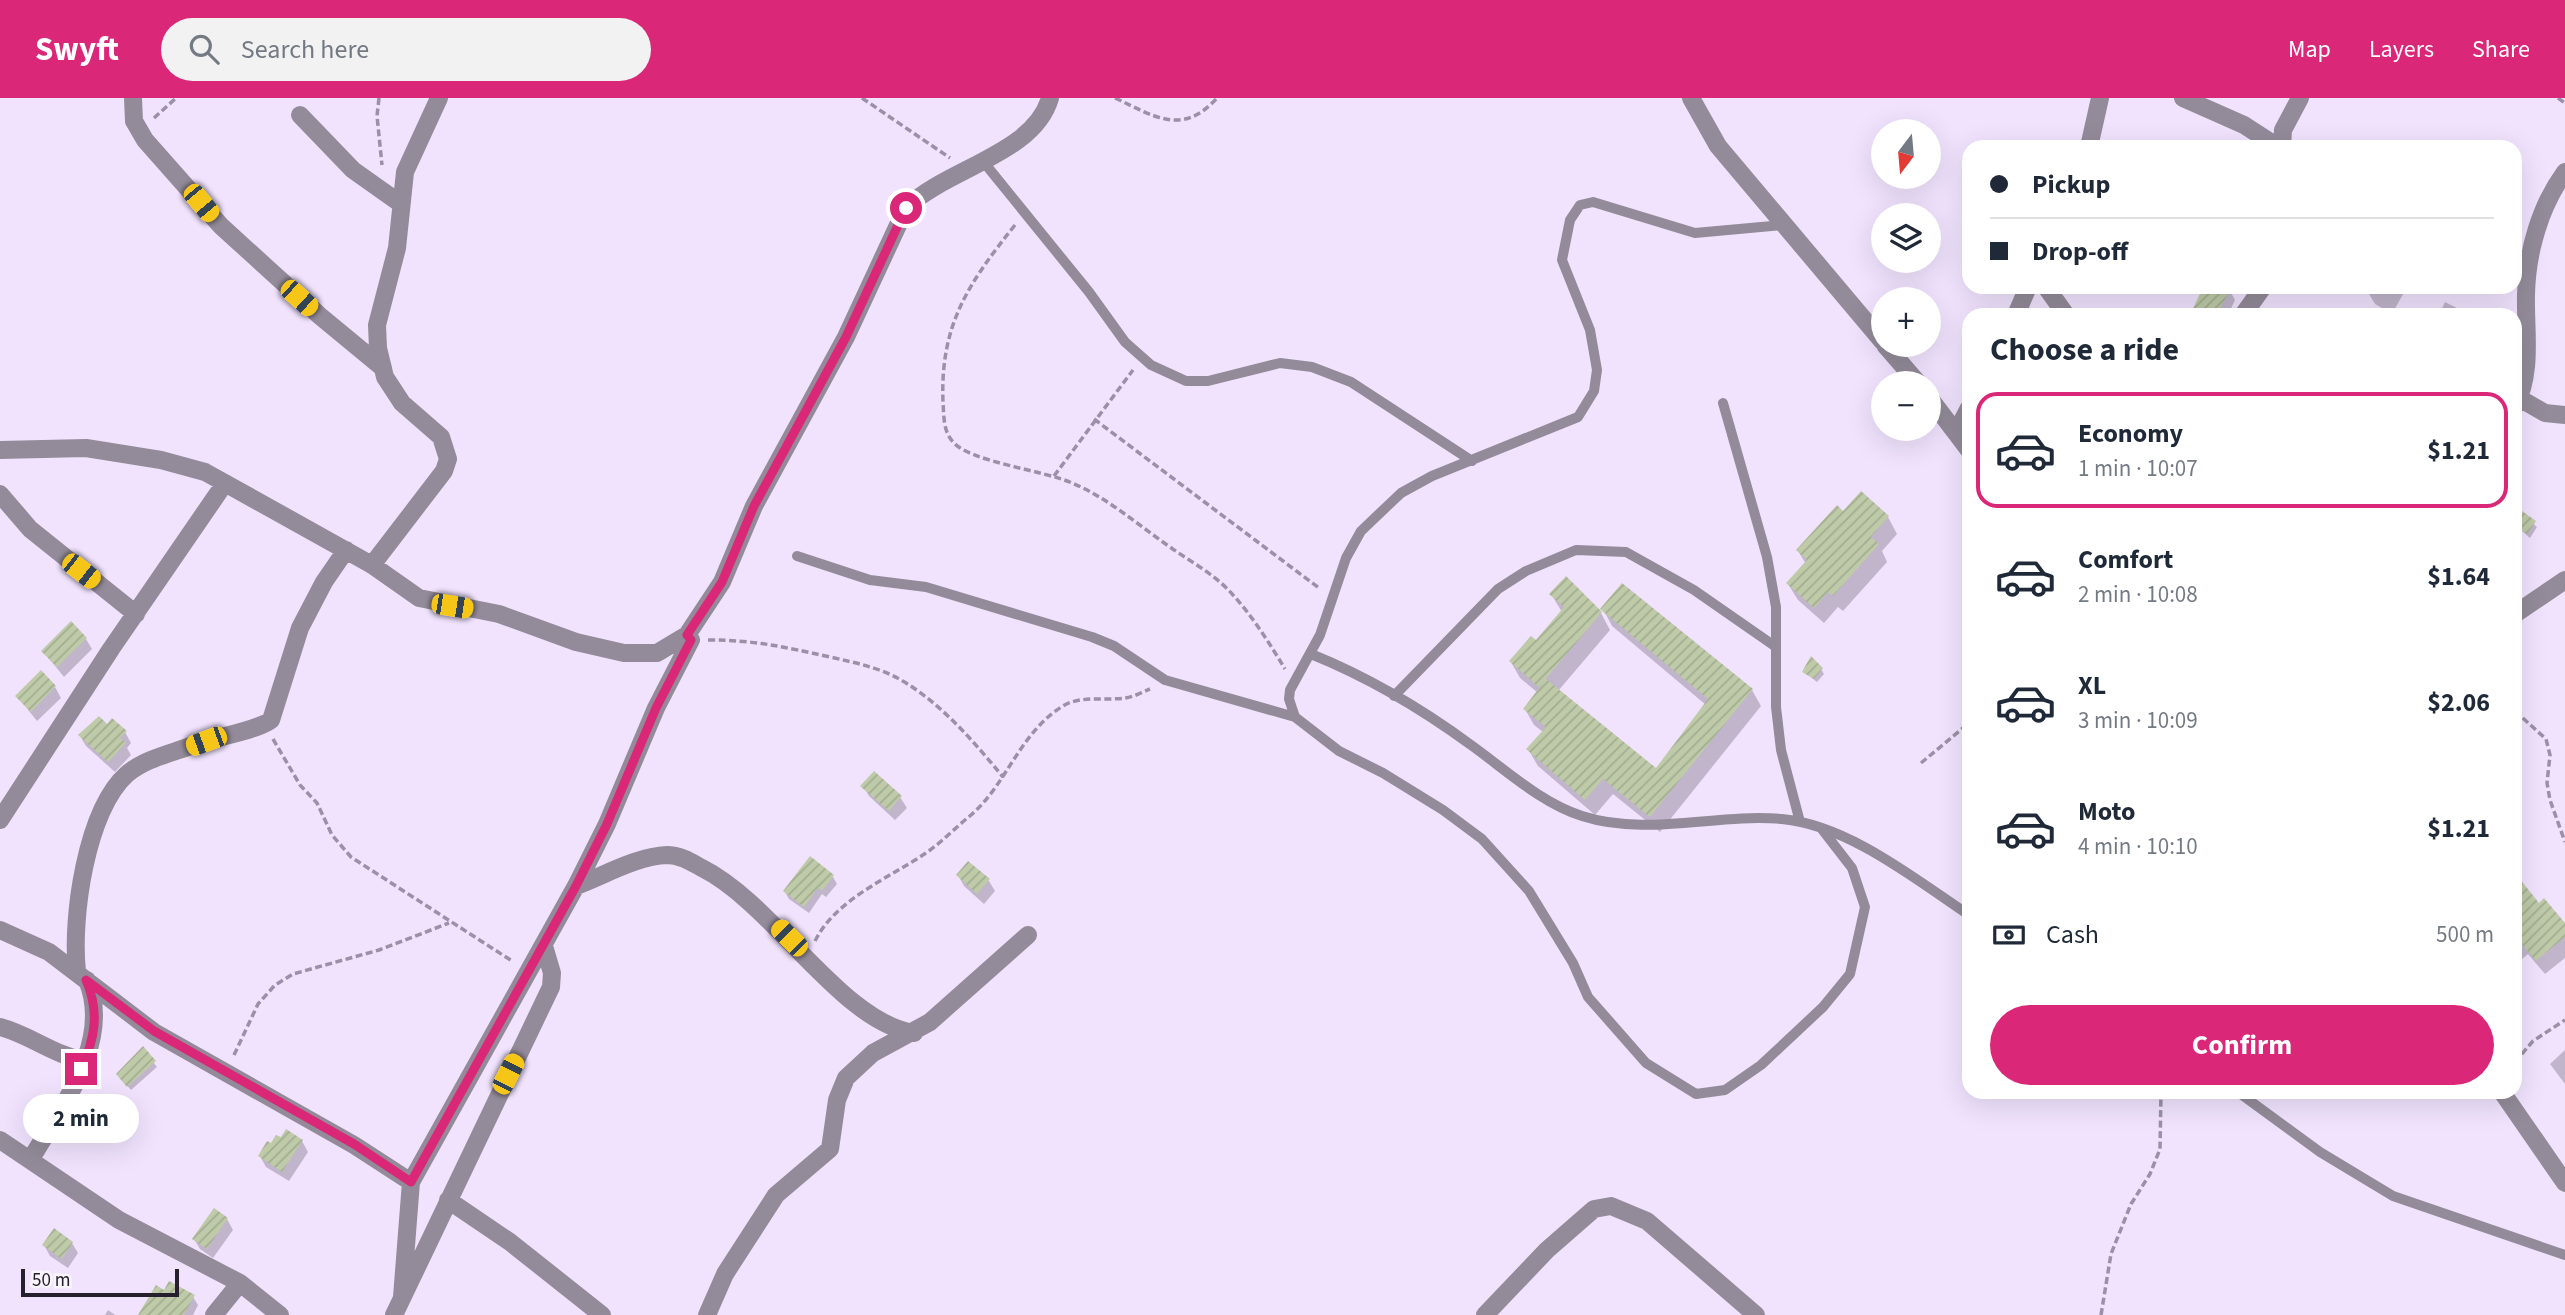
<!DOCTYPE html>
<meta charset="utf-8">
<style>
:root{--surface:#fff;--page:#f2f2f3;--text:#1f2937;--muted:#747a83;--line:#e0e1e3;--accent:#db2777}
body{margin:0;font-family:"Source Sans 3",sans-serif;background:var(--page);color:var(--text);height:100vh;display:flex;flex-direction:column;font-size:26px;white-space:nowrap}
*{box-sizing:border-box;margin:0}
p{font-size:23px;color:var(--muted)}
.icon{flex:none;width:38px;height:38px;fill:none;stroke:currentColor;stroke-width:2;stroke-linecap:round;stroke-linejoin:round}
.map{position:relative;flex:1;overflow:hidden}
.side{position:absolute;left:1962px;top:210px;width:560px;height:791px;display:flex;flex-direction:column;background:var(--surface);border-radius:21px;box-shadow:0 7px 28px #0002}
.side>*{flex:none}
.hud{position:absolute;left:1962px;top:42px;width:560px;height:154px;border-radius:21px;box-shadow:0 7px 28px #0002;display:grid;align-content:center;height:154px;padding:0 28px;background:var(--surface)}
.needle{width:46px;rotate:196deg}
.fabs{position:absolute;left:1871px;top:21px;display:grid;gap:14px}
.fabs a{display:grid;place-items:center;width:70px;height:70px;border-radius:50%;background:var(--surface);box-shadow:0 7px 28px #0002;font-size:35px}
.scale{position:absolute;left:21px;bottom:18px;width:158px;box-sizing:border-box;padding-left:7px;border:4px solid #26202c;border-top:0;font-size:19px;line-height:24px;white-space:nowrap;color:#26202c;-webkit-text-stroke:5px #f9f5fc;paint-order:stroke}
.end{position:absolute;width:32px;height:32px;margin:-16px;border:9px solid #db2777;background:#fff;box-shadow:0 0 0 4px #fff}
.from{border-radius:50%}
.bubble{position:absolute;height:49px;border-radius:24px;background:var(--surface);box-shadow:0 7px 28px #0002;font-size:23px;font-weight:700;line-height:49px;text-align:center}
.car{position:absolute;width:21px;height:42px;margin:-21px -10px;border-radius:9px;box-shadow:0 0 5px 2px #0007;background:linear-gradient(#f5c518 24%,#345 0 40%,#f5c518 0 76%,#345 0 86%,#f5c518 0)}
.hud b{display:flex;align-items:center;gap:24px;height:66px;font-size:26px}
.hud b+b{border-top:2px solid var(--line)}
.hud i{width:18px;height:18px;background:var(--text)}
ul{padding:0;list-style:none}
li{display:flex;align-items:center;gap:21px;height:116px;margin:0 14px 10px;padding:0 14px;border:4px solid transparent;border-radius:21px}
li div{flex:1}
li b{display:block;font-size:26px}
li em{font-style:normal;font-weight:700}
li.on{border-color:var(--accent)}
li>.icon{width:63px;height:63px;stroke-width:1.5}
h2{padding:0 28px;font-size:32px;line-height:84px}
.pay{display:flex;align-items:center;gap:18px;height:77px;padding:0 28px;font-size:26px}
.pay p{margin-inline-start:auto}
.action{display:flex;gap:14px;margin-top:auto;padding:14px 28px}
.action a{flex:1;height:80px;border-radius:42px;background:var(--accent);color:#fff;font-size:28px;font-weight:700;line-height:80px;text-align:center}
header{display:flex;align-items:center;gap:42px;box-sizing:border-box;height:98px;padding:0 35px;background:var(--accent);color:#fff}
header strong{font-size:33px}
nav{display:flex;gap:38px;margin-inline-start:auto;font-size:24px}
.search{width:490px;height:63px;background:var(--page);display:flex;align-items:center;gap:18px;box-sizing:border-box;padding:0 24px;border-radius:38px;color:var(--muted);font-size:26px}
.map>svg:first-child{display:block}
.shadow{fill:#0003}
.building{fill:url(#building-hatch)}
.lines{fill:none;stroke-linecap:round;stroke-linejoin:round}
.path{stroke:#9b90a5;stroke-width:3.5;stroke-dasharray:7 3.5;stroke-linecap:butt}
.lane{stroke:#938b99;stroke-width:10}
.street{stroke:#938b99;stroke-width:18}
.route{stroke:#db2777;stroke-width:9}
</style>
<header>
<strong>Swyft</strong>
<div class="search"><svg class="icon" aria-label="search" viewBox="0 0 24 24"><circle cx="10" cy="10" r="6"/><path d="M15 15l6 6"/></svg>Search here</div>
<nav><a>Map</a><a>Layers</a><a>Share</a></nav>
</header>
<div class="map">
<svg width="2565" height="1217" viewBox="0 0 2565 1217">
<defs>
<pattern id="building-hatch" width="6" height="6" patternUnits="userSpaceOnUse" patternTransform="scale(1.75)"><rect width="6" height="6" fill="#becaa8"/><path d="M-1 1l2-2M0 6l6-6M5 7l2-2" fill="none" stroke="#a3ad91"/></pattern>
</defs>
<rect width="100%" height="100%" fill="#f1e3fe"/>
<!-- shadow -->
<path class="shadow" d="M2515,100L2519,105L2515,113Z
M2205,189L2229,191L2235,202L2228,217H2192Z
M2373,189H2407L2392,216L2375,206L2369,196Z
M2445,204L2457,210L2462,217H2439Z
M1861,395L1888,419L1897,436L1882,453L1887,464L1843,513L1838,509L1824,525L1798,502L1788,486L1806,466L1798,453L1843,415Z
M2522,416L2537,429L2530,440L2515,427Z
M1551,496L1601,515L1610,532L1558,593L1656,672L1706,607L1612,528L1603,511L1752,592L1761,608L1660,734L1613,696L1595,717L1538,668L1528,651L1543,634L1534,627L1525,611L1538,595L1520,580L1511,564L1536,545L1562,514Z
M86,541L92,551L64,579L43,553Z
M1821,571L1824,576L1817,584L1804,574Z
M55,589L61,600L37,623L17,598Z
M107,628L125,634L131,645L127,650L131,657L115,674L86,648L80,638Z
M863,688L900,699L907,710L895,722L869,698Z
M810,761L833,779L837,786L826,799L822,796L809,815L789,801L785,794Z
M968,765L989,783L995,793L984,806L964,788L958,777Z
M2521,786L2539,807L2565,828V860L2545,876L2528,856L2515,867V791Z
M142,950L157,969L131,992L118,977Z
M2565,952V986L2550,966Z
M302,1043L308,1054L289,1083L266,1069L260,1058Z
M227,1121L233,1132L213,1160L200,1151L194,1141Z
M72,1145L78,1155L68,1170L50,1158L44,1147Z
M165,1194L193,1199L198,1207L193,1217H140Z
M108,1212L115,1217H105Z"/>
<!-- building -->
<path class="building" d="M2203,189H2231L2217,217H2190Z
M1861,393L1889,418L1871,439L1879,446L1833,498L1828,494L1814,510L1786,485L1807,462L1796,452L1837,407L1843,413Z
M2522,413L2536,423L2527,436L2515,428Z
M1566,478L1602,514L1539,589L1509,563L1531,538L1536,542L1564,509L1549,496Z
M1622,485L1753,591L1650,719L1603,681L1585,702L1526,651L1546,629L1523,611L1546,581L1656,670L1708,601L1600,511Z
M71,523L87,540L57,569L41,553Z
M1811,558L1823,570L1814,581L1802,574Z
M41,572L56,588L31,614L15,598Z
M99,618L107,626L112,620L127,633L120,640L126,645L108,664L78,637Z
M874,673L902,698L889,713L860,688Z
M810,758L834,777L822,793L818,790L804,809L783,793Z
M968,763L990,781L977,796L956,777Z
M2515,775L2539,805L2544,800L2565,825V839L2536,863L2515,838Z
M143,948L156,963L127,989L116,976Z
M286,1031L303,1042L282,1074L258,1058L267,1043L271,1045L276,1037L281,1039Z
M214,1110L228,1120L207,1151L192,1141Z
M54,1130L73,1144L62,1161L42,1147Z
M169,1183L195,1197L184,1217H138L156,1187L164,1192Z"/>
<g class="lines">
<!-- path -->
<path class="path" d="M379,0L377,18L382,67
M862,0L950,60
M1115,0C1154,18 1182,39 1217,0
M2558,0L2565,5
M154,20L176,0
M1015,127C968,186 940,227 943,304C944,318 943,333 953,344C970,364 1043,372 1072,385C1108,400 1138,427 1170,449C1191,464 1216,477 1233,497C1253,519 1270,546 1285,571
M1094,321L1319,490
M1054,378L1133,272
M708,542C756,542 784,549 830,559C856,565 878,569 901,582C941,605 975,645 1003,679
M2515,613L2546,641L2550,657L2547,685L2550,702L2565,744
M273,641L300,687L317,705L332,737L351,759L512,863
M1921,665L1969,625
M815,843C836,801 889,780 926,755C942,744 956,729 971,717C1007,686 1020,634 1063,608C1081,597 1105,603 1125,600C1134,599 1142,594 1150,591
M234,957L258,906L275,887L293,876L379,852L449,825
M2515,964L2533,943L2565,922
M2101,1217L2111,1156L2131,1106L2150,1076L2160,1051L2161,994"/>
<!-- lane -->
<path class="lane" d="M982,62L1089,194L1125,244L1151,267L1186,283H1208L1280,265L1312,269L1351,284L1472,363
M1783,127L1695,135L1593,104L1580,107L1570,122L1562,162L1590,232L1597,272L1594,293L1578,319L1432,378L1401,395L1361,433L1346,460L1320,537L1290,592L1289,601L1295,619L1339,653L1383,675L1443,712L1482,741L1529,793L1573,865L1588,899L1646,965L1696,996L1725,992L1761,967L1823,909L1850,876L1865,809L1852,770L1821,730
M1723,305L1767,459L1776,509V609L1781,652L1800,724
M797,458L870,482L926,489L1092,539L1114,548L1165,582L1295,619
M1311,556C1368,579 1422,611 1471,647C1506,672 1541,705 1582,718C1647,739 1716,715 1782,721C1848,727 1915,781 1969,817
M1394,598L1498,491L1526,473L1576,452L1626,454L1694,492L1776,549
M2238,994L2320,1054L2393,1098L2565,1157"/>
<!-- street -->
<path class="street" d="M133,0L134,23L145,42L221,128L320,218L383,270
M1691,0L1718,48L1883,244
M2183,0L2244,27L2278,49
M300,17L353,72L401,106
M2089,49L2100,0
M2282,49L2283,32L2300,0
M2046,189L2066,217
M2016,217L2028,189
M2243,217L2263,189
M1885,247L1918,285
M1928,298L1969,352
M2519,300L2545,315L2565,317
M2515,308C2533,274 2525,233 2526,196C2527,154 2540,108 2565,74
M1956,335L1969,310
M0,352L86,350L161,362L205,374L372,467L419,500L499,516L576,544L624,555H657L687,537
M0,396L30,431L136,516
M372,467L444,373L448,361L441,339L402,305L385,279L378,250L377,227L397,150L405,74L439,0
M2515,516L2565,482
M0,722L111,551L225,385
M576,788C603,778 637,758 667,757C680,757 691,764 702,770C774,806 841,924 914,935
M0,832L49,854L154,934L354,1047L411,1084
M77,873C71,821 86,712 127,676C146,660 173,655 196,646C216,639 256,633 271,622L300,530L324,484L346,452
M0,929C30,937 54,957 85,963
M2502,994L2565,1085
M0,1042L119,1122L240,1185L280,1217
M31,1061C61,1009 113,944 87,882
M448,1102L510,1144L602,1217
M402,1199L411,1084L576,788L607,726L656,610L691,542L687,537L722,484L754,408L846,239L906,110C947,70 1034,56 1050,0
M214,1217L240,1185
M394,1217L551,889L552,875L544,848
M707,1217L725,1176L776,1097L830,1051L837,1002L846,980L873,955L930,924L1028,837
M1485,1217L1547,1152L1594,1111L1611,1108L1647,1123L1756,1217"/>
</g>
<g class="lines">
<!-- route -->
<path class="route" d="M81,971C95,941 100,914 86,882L154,933L354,1046L411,1084L576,788L607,726L656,610L691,542L687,537L722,484L754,408L846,239L906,110"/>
</g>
</svg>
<div class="fabs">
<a><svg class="needle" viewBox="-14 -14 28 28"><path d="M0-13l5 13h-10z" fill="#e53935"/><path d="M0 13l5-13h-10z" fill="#747a83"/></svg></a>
<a><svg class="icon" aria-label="layers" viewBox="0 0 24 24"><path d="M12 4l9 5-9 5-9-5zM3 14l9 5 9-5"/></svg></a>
<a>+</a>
<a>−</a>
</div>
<div class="scale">50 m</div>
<i class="end from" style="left:906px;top:110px"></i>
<i class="end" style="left:81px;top:971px"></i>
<div class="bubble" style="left:23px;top:996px;width:116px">2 min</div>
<i class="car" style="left:201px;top:105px;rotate:140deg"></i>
<i class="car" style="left:299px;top:200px;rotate:132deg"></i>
<i class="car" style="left:81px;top:473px;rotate:128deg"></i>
<i class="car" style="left:452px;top:508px;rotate:99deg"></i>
<i class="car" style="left:206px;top:643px;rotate:250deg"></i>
<i class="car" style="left:789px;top:840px;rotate:315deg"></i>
<i class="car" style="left:508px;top:976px;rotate:27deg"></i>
<div class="hud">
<b><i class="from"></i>Pickup</b>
<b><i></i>Drop-off</b>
</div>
<section class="side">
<h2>Choose a ride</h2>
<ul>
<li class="on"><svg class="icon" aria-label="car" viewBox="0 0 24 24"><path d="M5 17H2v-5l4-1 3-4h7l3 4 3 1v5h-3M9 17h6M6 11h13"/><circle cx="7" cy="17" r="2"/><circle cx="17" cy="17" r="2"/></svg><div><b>Economy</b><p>1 min · 10:07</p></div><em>$1.21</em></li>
<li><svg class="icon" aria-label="car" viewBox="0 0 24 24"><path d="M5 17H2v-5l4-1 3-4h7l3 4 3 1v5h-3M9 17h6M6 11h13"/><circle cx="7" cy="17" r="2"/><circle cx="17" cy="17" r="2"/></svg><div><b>Comfort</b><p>2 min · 10:08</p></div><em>$1.64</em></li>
<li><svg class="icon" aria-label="car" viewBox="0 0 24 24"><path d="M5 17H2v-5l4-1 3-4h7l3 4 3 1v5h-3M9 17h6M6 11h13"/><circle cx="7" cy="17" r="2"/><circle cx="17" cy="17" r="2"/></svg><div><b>XL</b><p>3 min · 10:09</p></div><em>$2.06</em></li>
<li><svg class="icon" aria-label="car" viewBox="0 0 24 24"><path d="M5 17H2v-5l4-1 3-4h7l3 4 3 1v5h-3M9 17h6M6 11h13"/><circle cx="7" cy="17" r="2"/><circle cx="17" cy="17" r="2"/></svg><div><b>Moto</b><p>4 min · 10:10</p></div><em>$1.21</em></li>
</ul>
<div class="pay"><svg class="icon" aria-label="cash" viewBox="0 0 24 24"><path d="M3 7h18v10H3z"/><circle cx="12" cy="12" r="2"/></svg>Cash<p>500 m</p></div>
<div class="action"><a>Confirm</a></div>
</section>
</div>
